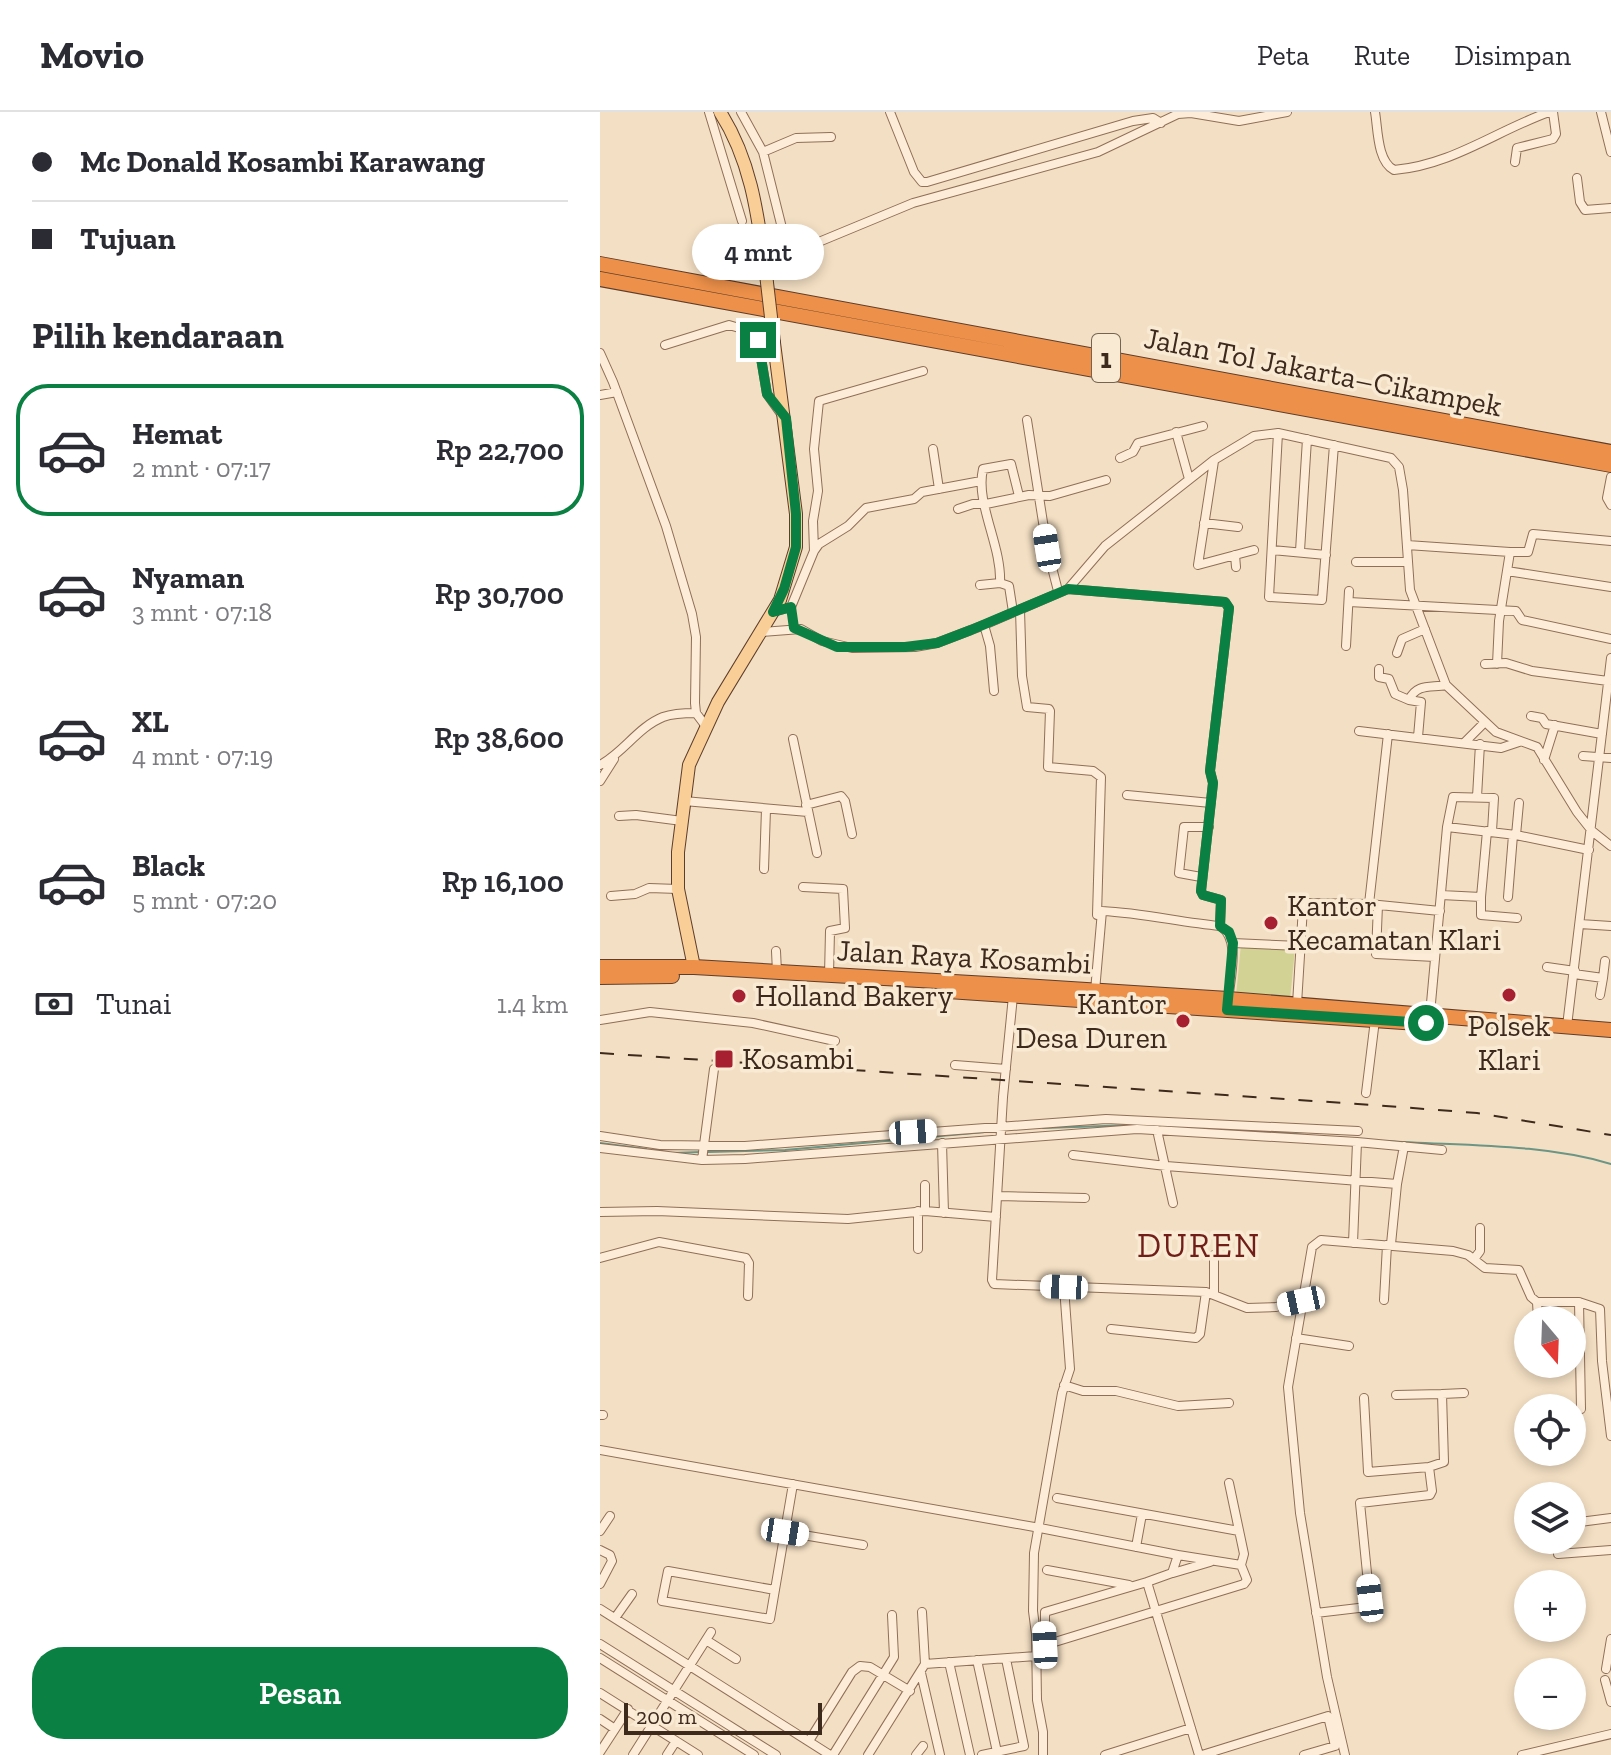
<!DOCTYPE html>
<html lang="id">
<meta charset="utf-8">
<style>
:root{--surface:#fff;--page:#f2f2f3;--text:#2b2b33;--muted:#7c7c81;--line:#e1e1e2;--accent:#0b8043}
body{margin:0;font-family:"Zilla Slab",serif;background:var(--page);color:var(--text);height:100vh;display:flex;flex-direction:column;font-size:30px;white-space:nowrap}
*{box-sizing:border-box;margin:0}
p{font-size:26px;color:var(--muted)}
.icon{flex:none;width:44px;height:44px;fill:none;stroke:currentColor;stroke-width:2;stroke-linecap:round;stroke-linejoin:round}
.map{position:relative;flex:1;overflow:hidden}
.sheet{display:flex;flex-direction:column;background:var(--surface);width:600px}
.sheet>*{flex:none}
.top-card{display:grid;align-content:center;height:176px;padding:0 32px;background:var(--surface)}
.needle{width:52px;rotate:161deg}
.buttons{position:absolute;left:914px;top:1194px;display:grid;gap:16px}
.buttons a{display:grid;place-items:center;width:72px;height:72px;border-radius:50%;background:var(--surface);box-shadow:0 4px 12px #0003;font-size:40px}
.scale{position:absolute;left:24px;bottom:20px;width:198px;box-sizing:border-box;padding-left:8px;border:4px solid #3e291d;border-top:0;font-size:22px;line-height:28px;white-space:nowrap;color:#3e291d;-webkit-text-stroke:6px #f9ead4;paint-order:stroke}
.end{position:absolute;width:36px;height:36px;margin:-18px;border:10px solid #0b8043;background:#fff;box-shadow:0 0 0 4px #fff}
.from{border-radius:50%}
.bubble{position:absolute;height:56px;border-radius:28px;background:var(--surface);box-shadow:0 4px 12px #0003;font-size:26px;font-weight:600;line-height:56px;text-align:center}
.car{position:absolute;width:24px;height:48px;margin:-24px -12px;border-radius:10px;box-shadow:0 0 6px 2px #0007;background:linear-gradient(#fff 24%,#345 0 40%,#fff 0 76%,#345 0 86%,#fff 0)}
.top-card b{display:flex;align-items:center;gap:28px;height:76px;font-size:30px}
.top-card b+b{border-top:2px solid var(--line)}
.top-card i{width:20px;height:20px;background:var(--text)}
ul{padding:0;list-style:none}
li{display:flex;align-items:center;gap:24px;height:132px;margin:0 16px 12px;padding:0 16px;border:4px solid transparent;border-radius:32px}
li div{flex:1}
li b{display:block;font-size:30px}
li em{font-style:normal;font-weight:600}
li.current{border-color:var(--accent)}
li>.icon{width:72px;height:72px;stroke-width:1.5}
h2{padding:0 32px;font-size:36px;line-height:96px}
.pay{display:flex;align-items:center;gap:20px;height:88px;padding:0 32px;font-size:30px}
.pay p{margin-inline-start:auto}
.action{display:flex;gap:16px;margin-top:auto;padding:16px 32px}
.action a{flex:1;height:92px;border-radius:32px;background:var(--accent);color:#fff;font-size:32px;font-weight:600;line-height:92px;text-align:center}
header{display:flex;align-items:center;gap:48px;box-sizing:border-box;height:112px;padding:0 40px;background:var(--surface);border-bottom:2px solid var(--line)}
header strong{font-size:38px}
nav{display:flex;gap:44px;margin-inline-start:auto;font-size:28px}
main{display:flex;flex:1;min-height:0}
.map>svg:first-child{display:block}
.green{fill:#d3d295}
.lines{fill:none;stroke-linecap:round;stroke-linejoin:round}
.stream{stroke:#6b9585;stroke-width:2}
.street-casing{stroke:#906e57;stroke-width:10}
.primary-casing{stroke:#5d3d2c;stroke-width:14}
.highway-casing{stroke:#5d3d2c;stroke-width:16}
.street{stroke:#fdedd8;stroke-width:8}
.primary{stroke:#facf97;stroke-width:12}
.highway{stroke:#ec904a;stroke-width:14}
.rail{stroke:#3e291d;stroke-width:2;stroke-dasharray:14 14;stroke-linecap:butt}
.primary-bridge-casing{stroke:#5d3d2c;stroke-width:14;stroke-linecap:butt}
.primary-bridge{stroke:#facf97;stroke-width:12}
.route{stroke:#0b8043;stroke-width:10}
.poi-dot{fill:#a72032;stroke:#f9ead4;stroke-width:3}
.labels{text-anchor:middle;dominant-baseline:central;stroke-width:7;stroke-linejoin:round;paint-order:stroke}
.shield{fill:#f9ead4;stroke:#766354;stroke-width:2}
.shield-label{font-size:28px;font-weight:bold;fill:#3e291d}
.street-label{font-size:30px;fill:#3e291d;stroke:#f9ead4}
.poi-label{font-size:30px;fill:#3e291d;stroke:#f9ead4;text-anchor:start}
.quarter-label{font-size:34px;letter-spacing:2px;fill:#701e17;stroke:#f9ead4}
</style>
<header>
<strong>Movio</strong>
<nav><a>Peta</a><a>Rute</a><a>Disimpan</a></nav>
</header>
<main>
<section class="sheet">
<div class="top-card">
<b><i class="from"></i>Mc Donald Kosambi Karawang</b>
<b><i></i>Tujuan</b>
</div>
<h2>Pilih kendaraan</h2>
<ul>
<li class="current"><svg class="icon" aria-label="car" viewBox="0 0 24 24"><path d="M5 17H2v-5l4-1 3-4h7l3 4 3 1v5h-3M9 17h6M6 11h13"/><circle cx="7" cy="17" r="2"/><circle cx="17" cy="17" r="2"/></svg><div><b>Hemat</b><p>2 mnt · 07:17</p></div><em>Rp 22,700</em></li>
<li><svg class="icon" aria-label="car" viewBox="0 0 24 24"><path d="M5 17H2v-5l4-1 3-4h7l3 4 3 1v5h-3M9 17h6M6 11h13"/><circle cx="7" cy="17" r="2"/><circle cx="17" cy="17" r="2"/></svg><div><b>Nyaman</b><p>3 mnt · 07:18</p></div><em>Rp 30,700</em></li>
<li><svg class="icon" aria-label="car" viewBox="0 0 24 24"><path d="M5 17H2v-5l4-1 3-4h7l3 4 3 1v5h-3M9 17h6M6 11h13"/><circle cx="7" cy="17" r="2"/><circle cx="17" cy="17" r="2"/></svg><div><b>XL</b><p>4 mnt · 07:19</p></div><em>Rp 38,600</em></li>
<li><svg class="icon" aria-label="car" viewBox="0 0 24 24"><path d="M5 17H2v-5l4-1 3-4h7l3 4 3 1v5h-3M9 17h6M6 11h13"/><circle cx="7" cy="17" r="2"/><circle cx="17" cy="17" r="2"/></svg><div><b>Black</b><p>5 mnt · 07:20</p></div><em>Rp 16,100</em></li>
</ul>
<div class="pay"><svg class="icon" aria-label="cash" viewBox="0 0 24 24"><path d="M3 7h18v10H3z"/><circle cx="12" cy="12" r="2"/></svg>Tunai<p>1.4 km</p></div>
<div class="action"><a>Pesan</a></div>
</section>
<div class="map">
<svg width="1011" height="1643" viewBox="0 0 1011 1643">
<rect width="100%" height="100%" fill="#f3dfc3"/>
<!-- green -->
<path class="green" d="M641,832L695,837L690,888L636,884Z"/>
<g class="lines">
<!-- stream -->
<path class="stream" d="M543,1013L588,1015
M443,1016L536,1013
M662,1018L704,1023
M786,1029C859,1034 941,1031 1011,1052
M0,1031L46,1037
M108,1040L185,1038L396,1019
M72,1041L101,1040"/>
<defs>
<path id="street" d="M109,0L142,109
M141,0L163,40L182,116L192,138L197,139L313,91L498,40L578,2L591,1L639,9L687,0
M290,0L314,60L322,70H327L533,9L553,6L561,11
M775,0C778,17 777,49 794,58C852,53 896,19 949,0
M1001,0L1011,40
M163,40L196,26L231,25
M915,50L917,36L953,27L956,22L953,0
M977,66L980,90L985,98L1011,96
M65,233L129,213L146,218L158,228L167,282L182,303
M0,241L13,270L66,414L92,502L96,525L95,591L96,601L105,613
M0,283L17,280
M427,308L447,436L458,479
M576,320L589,367
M678,321L669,485L722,488L734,333
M333,337L339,377
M520,346L533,340L538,331L603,314
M614,349L598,453L654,438
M1011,365L1007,386L1011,393
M358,397L373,392H386L429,383L450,384L506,368
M604,411L638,415
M807,433L910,440L899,509L897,552
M672,438L726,443
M214,439L213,409L218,379L214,337L219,289L323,259
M700,439L707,327
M910,440H928L933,422L1011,429
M635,443L636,455
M756,450H806
M907,459L1011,475
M400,471C402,434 375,391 383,357L411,352L419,384
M380,473L400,471L409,474L413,500
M468,477L505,434L614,348L654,324L678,321L791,346L799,355L803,378L810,478L846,573L896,620L937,635L977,700L992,719L1011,734
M749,490L916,499L922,508L1011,527
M420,498L422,564L427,595L449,597L450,599L448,655L493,659L501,665L497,803
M173,500L191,495L214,439L219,432L248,414L266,396L314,387L322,380L381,369
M384,513L390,534L394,579
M161,520L201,517L222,529L252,536L315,535L337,531L384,513L468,477L625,490L629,496L610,659L613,671L601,779L603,783L621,788L620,814C642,827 629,869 628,891
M746,534L749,479
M797,541L802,527L825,517
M885,552L906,551L932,559L1008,569
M779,557V565L789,567L795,582L809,588
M931,604L942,606L946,612L1002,622
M759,619L901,636L919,630
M818,625L821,590L809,588C817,571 831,576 846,573
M193,627L217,741
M865,630L884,611
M983,644L1011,646
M944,648L955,613
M0,653C23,641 38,615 63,605C74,601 86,601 96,601
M0,669L14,647
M527,683L611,691
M877,685L880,632
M84,689L208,700
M206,693L241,684L245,689L252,722
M19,704L36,703L82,709
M847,715L916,723L989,738
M916,723L919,691
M164,757L166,697
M601,765L579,761L584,715H609
M203,775L243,777L245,816L230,819L229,863
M841,783L881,785L887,719
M11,784L35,782L49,776L78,777
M881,785V803L917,806
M908,785L913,723
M769,792L788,622
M778,793L776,842L835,845
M980,812L1011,814
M633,831L700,834
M176,839L177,860
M947,855L975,859
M974,862L1003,866L1005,849
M495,879L502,799C543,801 579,810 620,814
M1000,883L1003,866
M413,884L403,985L392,1168L394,1172L606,1180L647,1196L676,1195L701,1189
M697,892L703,795L707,791L769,792L840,799
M830,902L847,715L853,685L894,686L892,719
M0,908L50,900L153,911L235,929
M967,914L1011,546
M355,953L406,957
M766,981L775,908
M557,1018L573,1091
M0,1024L60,1033L145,1034L506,1007L758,1019
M342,1031L344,1101
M0,1036L102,1048L145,1047L537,1017L757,1030L842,1038
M473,1043L566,1054L797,1072L791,1132
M102,1048L114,957
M797,1072L804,1034
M399,1084L485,1086
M325,1099V1073
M0,1100L57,1099L248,1107L325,1099L396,1105
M753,1131L757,1030
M318,1137V1099
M614,1143V1183
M0,1146L59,1130L146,1146L149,1151L148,1184
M874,1147L880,1139V1116
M784,1188L787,1133
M937,1190H979L1000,1197L1002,1249L1011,1324
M979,1190L981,1297
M511,1217L596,1226L600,1222L606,1180
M696,1226L749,1234
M464,1273L483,1279H516L578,1294L629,1291
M842,1282L864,1281
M764,1286L768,1360L829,1355
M0,1303H3
M0,1338L440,1416L578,1443L572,1461L547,1470L599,1643
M629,1371L644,1442L641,1453
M457,1386L639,1419
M972,1411L1011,1406
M0,1419L10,1404
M185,1420L263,1433
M536,1435L542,1402
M0,1438L10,1443L12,1449L0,1472
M958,1442L1011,1438
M447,1458L529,1473
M573,1461L610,1450
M547,1470L445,1500V1533L644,1472L647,1468L641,1453L578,1443
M175,1478L68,1459L62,1489L170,1507L193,1372
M0,1497L230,1643
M716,1501L767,1495L770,1491L760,1391L830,1383L832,1379L829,1355L844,1350L842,1282L796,1283
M15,1506L32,1482
M106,1528L136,1547
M0,1532L176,1643
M0,1546L154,1643
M377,1548L397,1640
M349,1550L370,1643
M325,1552L436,1544
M1006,1557L1011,1527
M321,1561L340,1643
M1005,1568L1011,1590
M0,1581L98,1643
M0,1607L15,1617
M209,1629L252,1560L260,1554L270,1555L310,1579
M0,1640L28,1597
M33,1643L111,1520
M67,1643L76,1629
M233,1643L294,1545L292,1503
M268,1643L325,1552L322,1500
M316,1643L323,1634
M382,1643L424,1634L406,1547
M443,1643V1620L437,1588L436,1522L433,1499L434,1441L462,1281L470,1257L464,1175
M505,1643L591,1616
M602,1643L728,1604L735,1634L704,1643
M745,1643L727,1565L700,1401L688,1275L712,1135L721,1128L853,1139L868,1143L885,1156L919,1158L931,1185L937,1190L938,1208
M922,1643L1011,1622"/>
<path id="primary" d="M120,0C152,50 158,105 166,162
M94,855L78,777V740L89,653L118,590L180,488L196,435V402L174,231"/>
<path id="highway" d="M0,152L1011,340
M0,167L1011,353
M0,855H94L406,873L628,887L1011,918
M0,865L72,864
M348,879L818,911"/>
</defs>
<!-- street casing -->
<use href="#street" class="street-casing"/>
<!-- primary casing -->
<use href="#primary" class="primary-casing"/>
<!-- highway casing -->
<use href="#highway" class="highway-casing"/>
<!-- street -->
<use href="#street" class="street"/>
<!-- primary -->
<use href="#primary" class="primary"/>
<!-- highway -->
<use href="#highway" class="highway"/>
<!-- rail -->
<path class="rail" d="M0,941L773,993L877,1001L1011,1023"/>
<defs>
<path id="primary-bridge" d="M166,162L174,231"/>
</defs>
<!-- primary-bridge casing -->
<use href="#primary-bridge" class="primary-bridge-casing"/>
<!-- primary-bridge -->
<use href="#primary-bridge" class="primary-bridge"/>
</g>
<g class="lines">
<!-- route -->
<path class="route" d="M158,228L167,282L186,306L196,402V435L184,477L173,500L191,495L194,516L237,535H305L337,531L371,518L468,477L625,490L629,496L610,659L613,671L601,779L603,783L621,788L620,814L629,820L633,831L627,898L826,911"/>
</g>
<!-- markers -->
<g class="poi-dot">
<circle cx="671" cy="811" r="8"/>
<circle cx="909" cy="883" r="8"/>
<circle cx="139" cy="884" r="8"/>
<circle cx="583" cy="909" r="8"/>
<rect x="114" y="937" width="20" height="20" rx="4"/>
</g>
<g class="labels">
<!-- shield labels -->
<rect class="shield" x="492" y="222" width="28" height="48" rx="6"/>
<g class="shield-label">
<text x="506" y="246">1</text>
</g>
<!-- street labels -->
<g class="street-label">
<text transform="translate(723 260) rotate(11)">Jalan Tol Jakarta–Cikampek</text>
<text transform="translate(364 845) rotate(3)">Jalan Raya Kosambi</text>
</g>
<!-- poi labels -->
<g class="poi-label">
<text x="687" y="794">Kantor<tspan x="687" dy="34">Kecamatan Klari</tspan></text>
<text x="155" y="884">Holland Bakery</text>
<text x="567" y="892" text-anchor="end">Kantor<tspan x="567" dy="34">Desa Duren</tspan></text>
<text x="909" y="914" text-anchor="middle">Polsek<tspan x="909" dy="34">Klari</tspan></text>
<text x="142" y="947">Kosambi</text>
</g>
<!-- quarter labels -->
<g class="quarter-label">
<text x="599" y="1133">DUREN</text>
</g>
</g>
</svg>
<div class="buttons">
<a><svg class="needle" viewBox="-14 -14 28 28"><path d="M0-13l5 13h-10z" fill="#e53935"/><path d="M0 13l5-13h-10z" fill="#7c7c81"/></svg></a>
<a><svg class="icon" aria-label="locate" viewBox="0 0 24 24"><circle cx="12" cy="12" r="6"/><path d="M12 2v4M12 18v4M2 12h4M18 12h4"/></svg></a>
<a><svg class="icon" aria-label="layers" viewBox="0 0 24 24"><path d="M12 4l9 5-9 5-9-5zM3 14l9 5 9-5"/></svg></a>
<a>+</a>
<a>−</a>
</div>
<div class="scale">200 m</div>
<i class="end from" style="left:826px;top:911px"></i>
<i class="end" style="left:158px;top:228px"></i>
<div class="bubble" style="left:92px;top:112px;width:132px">4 mnt</div>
<i class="car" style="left:447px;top:436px;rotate:351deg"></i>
<i class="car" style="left:313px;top:1020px;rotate:86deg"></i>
<i class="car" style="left:464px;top:1175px;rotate:272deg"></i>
<i class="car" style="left:701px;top:1189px;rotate:258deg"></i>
<i class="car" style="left:185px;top:1420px;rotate:99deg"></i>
<i class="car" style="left:770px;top:1486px;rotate:353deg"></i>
<i class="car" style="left:445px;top:1533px;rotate:357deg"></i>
</div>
</main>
